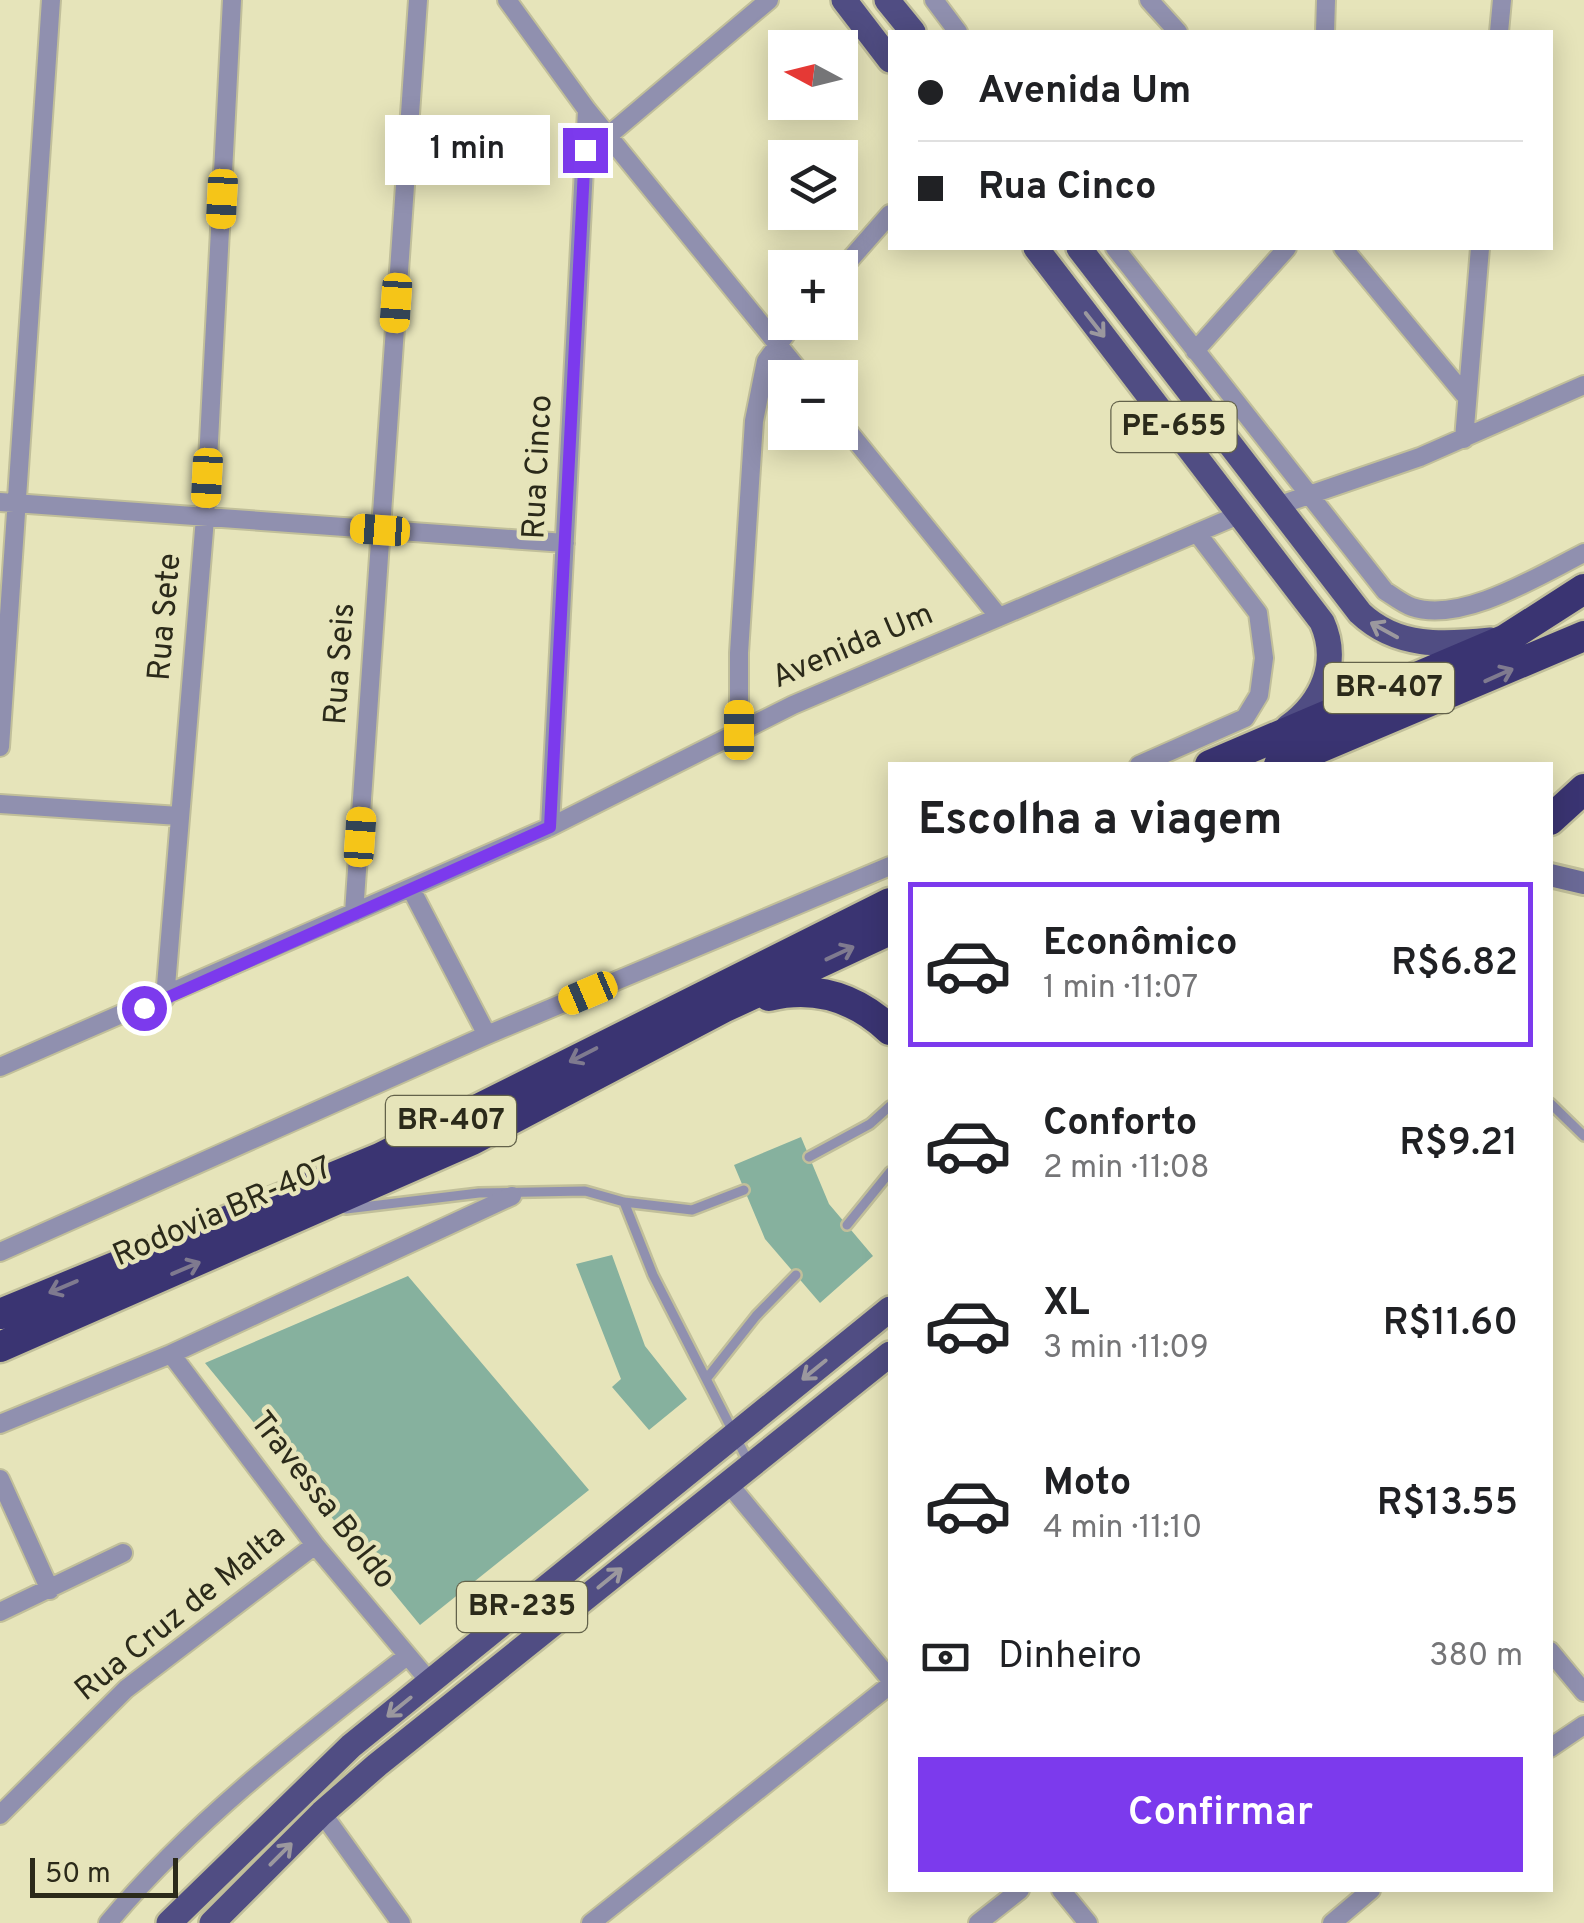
<!DOCTYPE html>
<html lang="pt">
<meta charset="utf-8">
<style>
:root{--surface:#fff;--page:#f2f2f2;--text:#202124;--muted:#757577;--line:#e0e0e0;--accent:#7c3aed}
body{margin:0;font-family:Overpass,sans-serif;background:var(--page);color:var(--text);height:100vh;display:flex;flex-direction:column;font-size:38px;white-space:nowrap}
*{box-sizing:border-box;margin:0}
p{font-size:32px;color:var(--muted)}
.icon{flex:none;width:55px;height:55px;fill:none;stroke:currentColor;stroke-width:2;stroke-linecap:round;stroke-linejoin:round}
.map{position:relative;flex:1;overflow:hidden}
.details{position:absolute;left:888px;top:762px;width:665px;height:1130px;display:flex;flex-direction:column;background:var(--surface);border-radius:0px;box-shadow:0 5px 25px #0003}
.details>*{flex:none}
.top-card{position:absolute;left:888px;top:30px;width:665px;height:220px;border-radius:0px;box-shadow:0 5px 25px #0003;display:grid;align-content:center;height:220px;padding:0 30px;background:var(--surface)}
.needle{width:65px;rotate:277deg}
.controls{position:absolute;left:768px;top:30px;display:grid;gap:20px}
.controls a{display:grid;place-items:center;width:90px;height:90px;border-radius:0px;background:var(--surface);box-shadow:0 5px 25px #0003;font-size:50px}
.scale{position:absolute;left:30px;bottom:25px;width:148px;box-sizing:border-box;padding-left:10px;border:5px solid #2b2a1a;border-top:0;font-size:28px;line-height:35px;white-space:nowrap;color:#2b2a1a;-webkit-text-stroke:8px #e6e4ba;paint-order:stroke}
.end{position:absolute;width:45px;height:45px;margin:-22px;border:12px solid #7c3aed;background:#fff;box-shadow:0 0 0 5px #fff}
.from{border-radius:50%}
.bubble{position:absolute;height:70px;border-radius:0px;background:var(--surface);box-shadow:0 5px 25px #0003;font-size:32px;font-weight:600;line-height:70px;text-align:center}
.car{position:absolute;width:30px;height:60px;margin:-30px -15px;border-radius:12px;box-shadow:0 0 8px 2px #0007;background:linear-gradient(#f5c518 24%,#345 0 40%,#f5c518 0 76%,#345 0 86%,#f5c518 0)}
.top-card b{display:flex;align-items:center;gap:35px;height:95px;font-size:38px}
.top-card b+b{border-top:2px solid var(--line)}
.top-card i{width:25px;height:25px;background:var(--text)}
ul{padding:0;list-style:none}
li{display:flex;align-items:center;gap:30px;height:165px;margin:0 20px 15px;padding:0 10px;border:5px solid transparent;border-radius:0px}
li div{flex:1}
li b{display:block;font-size:38px}
li em{font-style:normal;font-weight:600}
li.current{border-color:var(--accent)}
li>.icon{width:90px;height:90px;stroke-width:1.5}
h2{padding:0 30px;font-size:45px;line-height:120px}
.pay{display:flex;align-items:center;gap:25px;height:110px;padding:0 30px;font-size:38px}
.pay p{margin-inline-start:auto}
.action{display:flex;gap:20px;margin-top:auto;padding:20px 30px}
.action a{flex:1;height:115px;border-radius:0px;background:var(--accent);color:#fff;font-size:40px;font-weight:600;line-height:115px;text-align:center}
.map>svg:first-child{display:block}
.building{fill:#86b19e}
.lines{fill:none;stroke-linecap:round;stroke-linejoin:round}
.lane-casing{stroke:#c1bf9a;stroke-width:14}
.street-casing{stroke:#c1bf9a;stroke-width:22}
.secondary-casing{stroke:#c1bf9a;stroke-width:28}
.primary-casing{stroke:#c1bf9a;stroke-width:30}
.highway-casing{stroke:#c1bf9a;stroke-width:35}
.lane{stroke:#9090af;stroke-width:9}
.street{stroke:#9090af;stroke-width:18}
.secondary{stroke:#6a6996;stroke-width:22}
.primary{stroke:#504d83;stroke-width:25}
.highway{stroke:#3a3472;stroke-width:30}
.oneway{stroke:#9b989e}
.oneway2{stroke:#7f7a8f}
.route{stroke:#7c3aed;stroke-width:12}
.labels{text-anchor:middle;dominant-baseline:central;stroke-width:9;stroke-linejoin:round;paint-order:stroke}
.shield{fill:#e6e4ba;stroke:#63624a;stroke-width:2.5}
.shield-label{font-size:30px;font-weight:bold;fill:#2b2a1a}
.street-label{font-size:32px;fill:#2b2a1a;stroke:#e6e4ba}
</style>
<div class="map">
<svg width="1584" height="1923" viewBox="0 0 1584 1923">
<rect width="100%" height="100%" fill="#e6e4ba"/>
<!-- building -->
<path class="building" d="M801,1137L829,1204L873,1256L820,1303L765,1239L734,1165Z
M612,1255L645,1346L687,1399L649,1430L612,1387L621,1379L576,1264Z
M408,1276L589,1490L420,1625L205,1363Z"/>
<g class="lines">
<defs>
<path id="lane" d="M1550,1103L1584,1136
M809,1157L870,1124L890,1106
M624,1202L653,1275L748,1461
M346,1209L479,1193L585,1191L624,1202L692,1210L744,1190
M847,1225L890,1172
M707,1378L756,1316L796,1275"/>
<path id="street" d="M507,0L587,110L805,378
M934,0L958,32
M1149,0L1178,32
M1325,32L1326,0
M1499,32L1502,0
M609,135L769,0
M1115,248L1385,591C1393,596 1403,604 1412,607C1462,624 1540,575 1584,553
M1343,248L1464,394
M840,271L890,214
M1195,351L1287,248
M840,421L999,617
M1464,439L1480,248
M0,502L565,543
M1277,506L1420,457L1584,385
M739,730V653L754,421L766,361L795,322
M0,747L51,0
M1139,765L1245,718L1259,695L1264,658L1258,613L1197,533
M0,804L179,816
M550,827L587,110
M411,889L487,1035
M354,913L418,0
M165,998L205,518L232,0
M0,1067L550,827L793,705L1241,514
M0,1252L487,1035L890,866
M171,1354L315,1545L430,1682
M0,1424L171,1354L512,1196
M0,1479L50,1590
M728,1483L890,1679
M0,1612L123,1553
M1550,1651L1584,1692
M1550,1748L1584,1725
M322,1813L401,1923
M0,1815L126,1689L315,1545
M1061,1890L1088,1923
M108,1923C193,1821 303,1737 407,1656
M591,1923L890,1685
M978,1923L1020,1890
M1332,1923L1371,1890"/>
<path id="secondary" d="M1550,875L1584,883"/>
<path id="primary" d="M844,0L890,60
M887,0L913,32
M1036,248L1322,622C1340,662 1323,702 1288,727
M1079,248L1360,613C1397,648 1443,645 1491,640
M169,1923L351,1746L890,1309
M212,1923L322,1813L377,1765L890,1354"/>
<path id="highway" d="M1210,765L1506,639L1584,589
M1279,765L1584,636
M1550,820L1584,789
M769,996C815,985 855,997 890,1030
M0,1314L380,1158L890,903
M0,1347L472,1140L723,1008L890,930"/>
</defs>
<!-- lane casing -->
<use href="#lane" class="lane-casing"/>
<!-- street casing -->
<use href="#street" class="street-casing"/>
<!-- secondary casing -->
<use href="#secondary" class="secondary-casing"/>
<!-- primary casing -->
<use href="#primary" class="primary-casing"/>
<!-- highway casing -->
<use href="#highway" class="highway-casing"/>
<!-- lane -->
<use href="#lane" class="lane"/>
<!-- street -->
<use href="#street" class="street"/>
<!-- secondary -->
<use href="#secondary" class="secondary"/>
<!-- primary -->
<use href="#primary" class="primary"/>
<!-- highway -->
<use href="#highway" class="highway"/>
</g>
<!-- one-way arrows -->
<defs><path id="oneway-shaft" d="M-6 0H5M1.5-3L5.5 0L1.5 3" fill="none" stroke-width="1.6" stroke-linecap="round" stroke-linejoin="round" transform="scale(2.5)"/></defs>
<g class="oneway">
<use href="#oneway-shaft" transform="translate(1095 325) rotate(52)"/>
<use href="#oneway-shaft" transform="translate(1384 630) rotate(-151)"/>
<use href="#oneway-shaft" transform="translate(814 1370) rotate(141)"/>
<use href="#oneway-shaft" transform="translate(610 1578) rotate(-39)"/>
<use href="#oneway-shaft" transform="translate(399 1707) rotate(141)"/>
<use href="#oneway-shaft" transform="translate(281 1854) rotate(-45)"/>
</g>
<g class="oneway2">
<use href="#oneway-shaft" transform="translate(1499 675) rotate(-24)"/>
<use href="#oneway-shaft" transform="translate(840 953) rotate(-25)"/>
<use href="#oneway-shaft" transform="translate(583 1055) rotate(153)"/>
<use href="#oneway-shaft" transform="translate(186 1268) rotate(-23)"/>
<use href="#oneway-shaft" transform="translate(63 1287) rotate(157)"/>
</g>
<g class="lines">
<!-- route -->
<path class="route" d="M144,1008L550,827L585,150"/>
</g>
<g class="labels">
<!-- shield labels -->
<g class="shield">
<rect x="1111.5" y="402" width="125" height="50" rx="8"/>
<rect x="1324" y="663" width="130" height="50" rx="8"/>
<rect x="386" y="1096" width="130" height="50" rx="8"/>
<rect x="457" y="1582" width="130" height="50" rx="8"/>
</g>
<g class="shield-label">
<text x="1174" y="427">PE-655</text>
<text x="1389" y="688">BR-407</text>
<text x="451" y="1121">BR-407</text>
<text x="522" y="1607">BR-235</text>
</g>
<!-- street labels -->
<g class="street-label">
<text transform="translate(539 467) rotate(-87)">Rua Cinco</text>
<text transform="translate(166 617) rotate(-85)">Rua Sete</text>
<text transform="translate(853 647) rotate(-23)">Avenida Um</text>
<text transform="translate(341 664) rotate(-86)">Rua Seis</text>
<text transform="translate(223 1213) rotate(-23)">Rodovia BR-407</text>
<text transform="translate(322 1501) rotate(52)">Travessa Boldo</text>
<text transform="translate(181 1614) rotate(-39)">Rua Cruz de Malta</text>
</g>
</g>
</svg>
<div class="controls">
<a><svg class="needle" viewBox="-14 -14 28 28"><path d="M0-13l5 13h-10z" fill="#e53935"/><path d="M0 13l5-13h-10z" fill="#757577"/></svg></a>
<a><svg class="icon" aria-label="layers" viewBox="0 0 24 24"><path d="M12 4l9 5-9 5-9-5zM3 14l9 5 9-5"/></svg></a>
<a>+</a>
<a>−</a>
</div>
<div class="scale">50 m</div>
<i class="end from" style="left:144px;top:1008px"></i>
<i class="end" style="left:585px;top:150px"></i>
<div class="bubble" style="left:385px;top:115px;width:165px">1 min</div>
<i class="car" style="left:222px;top:199px;rotate:183deg"></i>
<i class="car" style="left:396px;top:303px;rotate:184deg"></i>
<i class="car" style="left:207px;top:478px;rotate:183deg"></i>
<i class="car" style="left:380px;top:530px;rotate:274deg"></i>
<i class="car" style="left:739px;top:730px;rotate:0deg"></i>
<i class="car" style="left:360px;top:837px;rotate:4deg"></i>
<i class="car" style="left:588px;top:993px;rotate:247deg"></i>
<div class="top-card">
<b><i class="from"></i>Avenida Um</b>
<b><i></i>Rua Cinco</b>
</div>
<section class="details">
<h2>Escolha a viagem</h2>
<ul>
<li class="current"><svg class="icon" aria-label="car" viewBox="0 0 24 24"><path d="M5 17H2v-5l4-1 3-4h7l3 4 3 1v5h-3M9 17h6M6 11h13"/><circle cx="7" cy="17" r="2"/><circle cx="17" cy="17" r="2"/></svg><div><b>Econômico</b><p>1 min · 11:07</p></div><em>R$6.82</em></li>
<li><svg class="icon" aria-label="car" viewBox="0 0 24 24"><path d="M5 17H2v-5l4-1 3-4h7l3 4 3 1v5h-3M9 17h6M6 11h13"/><circle cx="7" cy="17" r="2"/><circle cx="17" cy="17" r="2"/></svg><div><b>Conforto</b><p>2 min · 11:08</p></div><em>R$9.21</em></li>
<li><svg class="icon" aria-label="car" viewBox="0 0 24 24"><path d="M5 17H2v-5l4-1 3-4h7l3 4 3 1v5h-3M9 17h6M6 11h13"/><circle cx="7" cy="17" r="2"/><circle cx="17" cy="17" r="2"/></svg><div><b>XL</b><p>3 min · 11:09</p></div><em>R$11.60</em></li>
<li><svg class="icon" aria-label="car" viewBox="0 0 24 24"><path d="M5 17H2v-5l4-1 3-4h7l3 4 3 1v5h-3M9 17h6M6 11h13"/><circle cx="7" cy="17" r="2"/><circle cx="17" cy="17" r="2"/></svg><div><b>Moto</b><p>4 min · 11:10</p></div><em>R$13.55</em></li>
</ul>
<div class="pay"><svg class="icon" aria-label="cash" viewBox="0 0 24 24"><path d="M3 7h18v10H3z"/><circle cx="12" cy="12" r="2"/></svg>Dinheiro<p>380 m</p></div>
<div class="action"><a>Confirmar</a></div>
</section>
</div>
